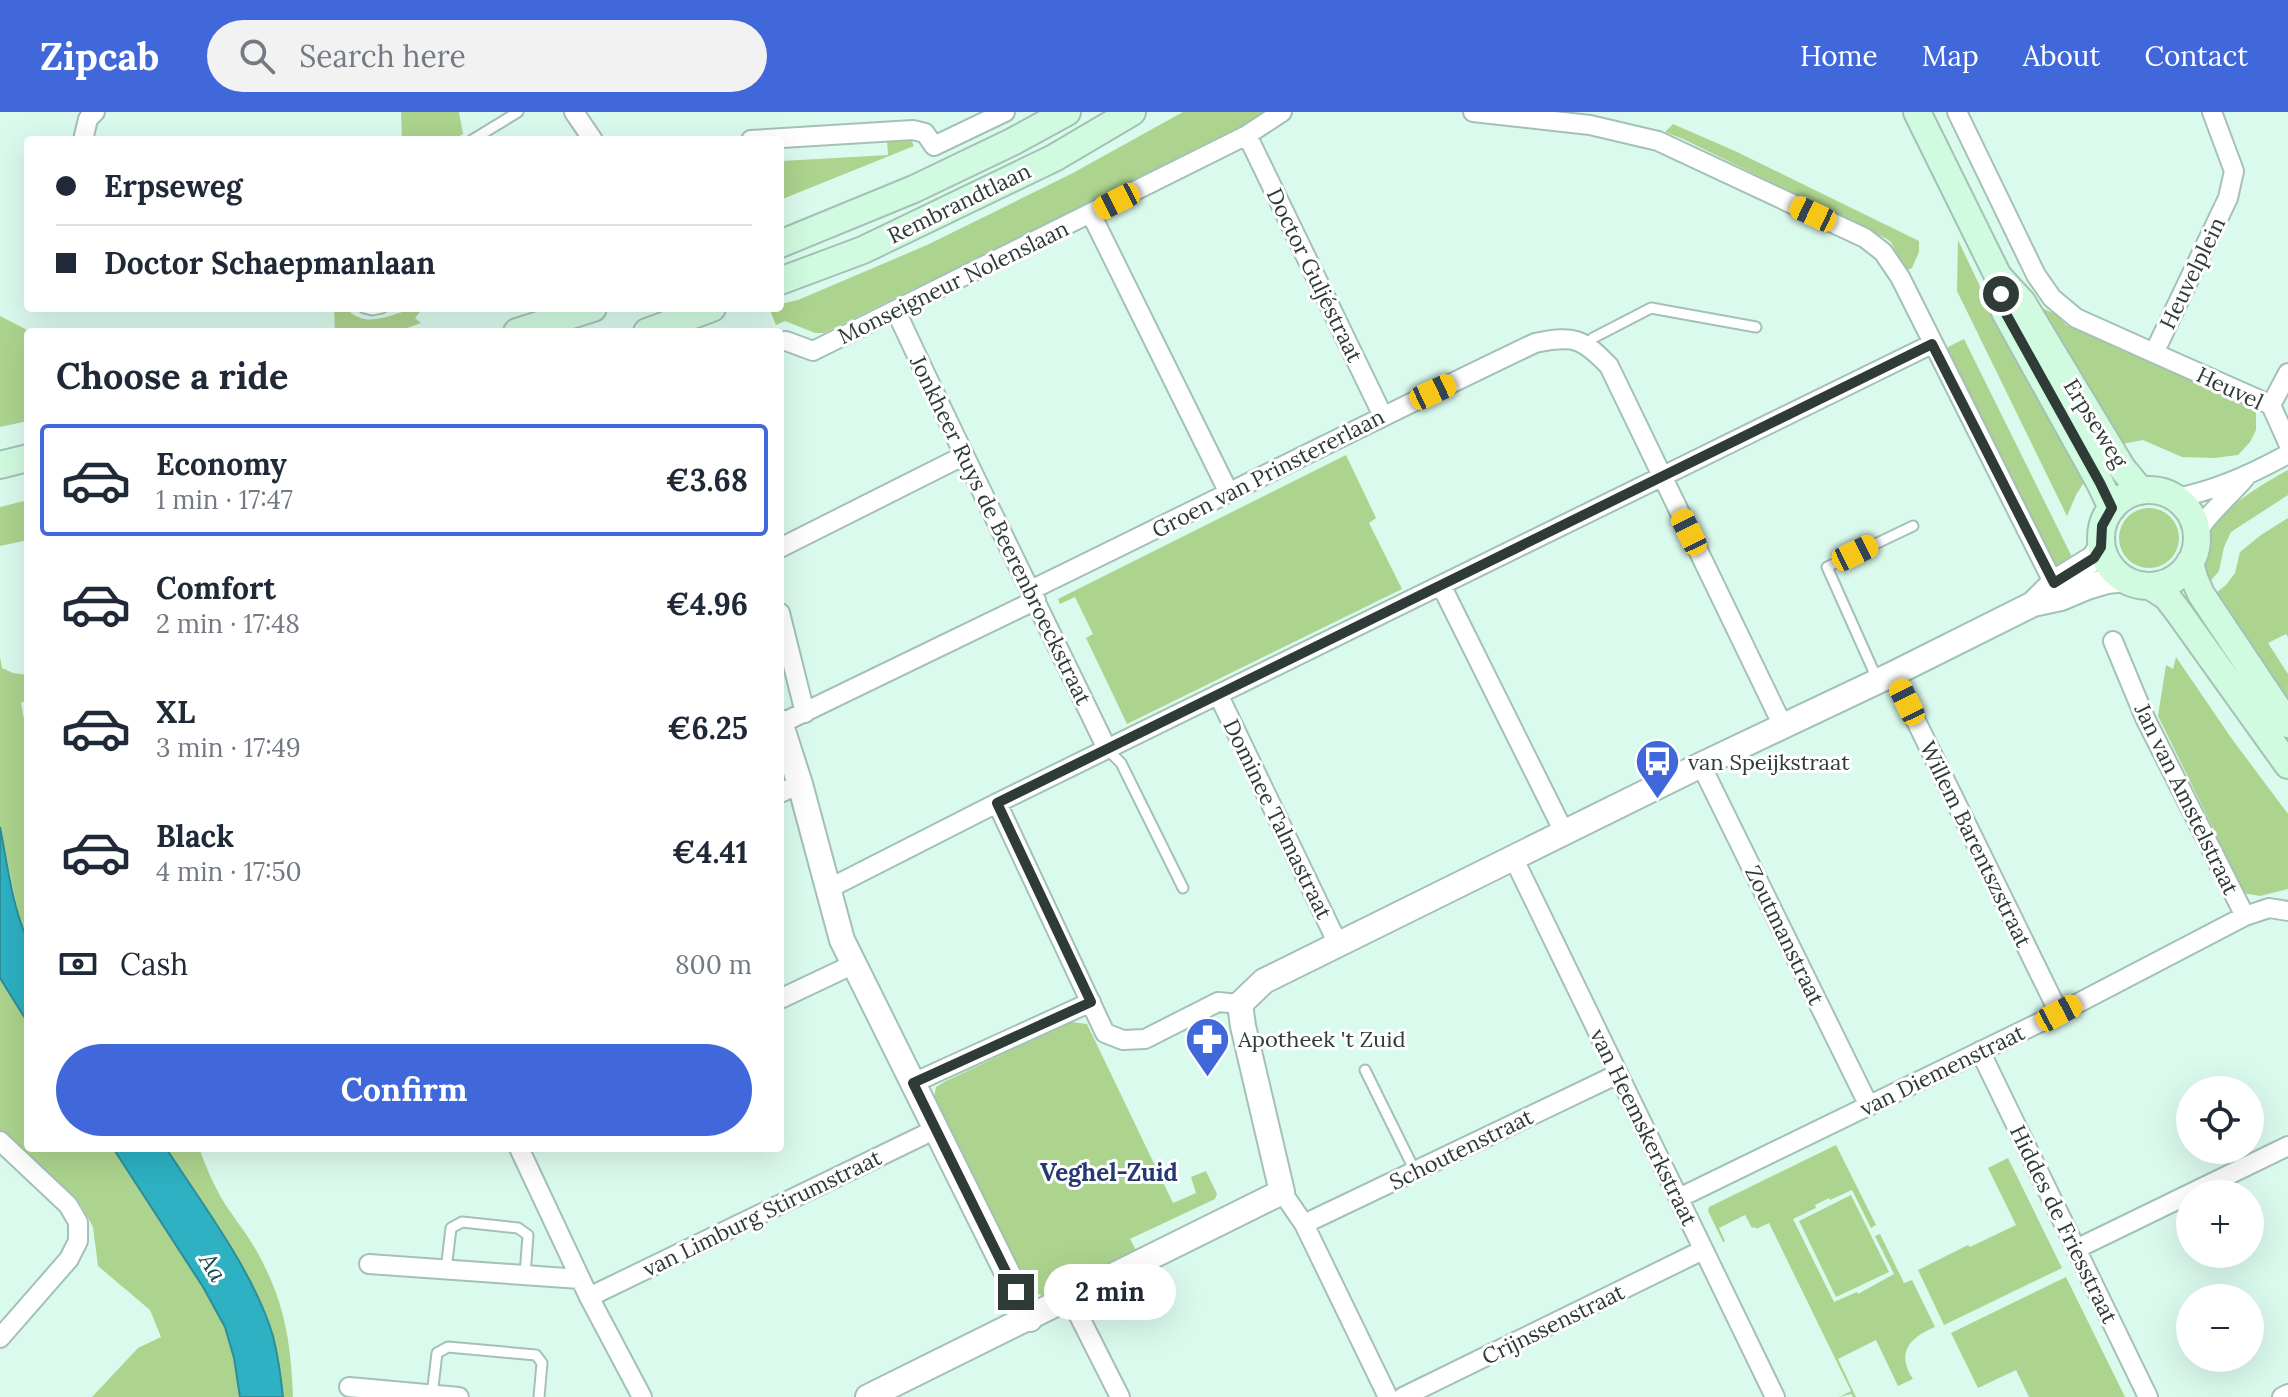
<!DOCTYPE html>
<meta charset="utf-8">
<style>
:root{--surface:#fff;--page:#f2f2f3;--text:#1f2937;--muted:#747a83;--line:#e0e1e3;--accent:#4168da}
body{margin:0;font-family:Lora,serif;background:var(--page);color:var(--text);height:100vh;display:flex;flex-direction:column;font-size:30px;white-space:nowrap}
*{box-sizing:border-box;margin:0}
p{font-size:26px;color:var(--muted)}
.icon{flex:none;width:44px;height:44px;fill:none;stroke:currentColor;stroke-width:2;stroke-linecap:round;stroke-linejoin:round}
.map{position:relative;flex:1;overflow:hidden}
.panel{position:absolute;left:24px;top:216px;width:760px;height:824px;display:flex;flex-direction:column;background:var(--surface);border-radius:8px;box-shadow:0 8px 32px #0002}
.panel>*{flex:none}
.hud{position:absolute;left:24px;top:24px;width:760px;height:176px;border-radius:8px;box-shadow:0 8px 32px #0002;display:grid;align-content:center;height:176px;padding:0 32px;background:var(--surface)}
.controls{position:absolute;left:2176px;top:964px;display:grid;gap:16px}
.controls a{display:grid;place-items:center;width:88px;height:88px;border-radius:50%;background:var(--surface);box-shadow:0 8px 32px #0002;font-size:40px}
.end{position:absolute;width:36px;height:36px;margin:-18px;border:10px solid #2f3b36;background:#fff;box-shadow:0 0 0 4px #fff}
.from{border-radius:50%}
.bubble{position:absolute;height:56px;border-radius:28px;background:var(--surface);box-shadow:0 8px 32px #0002;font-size:26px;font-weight:700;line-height:56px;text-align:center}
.car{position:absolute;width:24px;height:48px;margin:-24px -12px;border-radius:10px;box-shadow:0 0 6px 2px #0007;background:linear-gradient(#f5c518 24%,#345 0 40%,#f5c518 0 76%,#345 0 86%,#f5c518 0)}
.hud b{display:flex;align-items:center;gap:28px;height:76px;font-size:30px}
.hud b+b{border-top:2px solid var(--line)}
.hud i{width:20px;height:20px;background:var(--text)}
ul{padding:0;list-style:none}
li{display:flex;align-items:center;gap:24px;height:112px;margin:0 16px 12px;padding:0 16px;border:4px solid transparent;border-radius:8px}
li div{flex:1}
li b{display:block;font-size:30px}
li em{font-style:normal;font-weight:700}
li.current{border-color:var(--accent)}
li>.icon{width:72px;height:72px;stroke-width:1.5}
h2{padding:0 32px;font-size:36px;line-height:96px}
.pay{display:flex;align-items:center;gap:20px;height:88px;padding:0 32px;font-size:30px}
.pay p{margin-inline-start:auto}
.primary-button{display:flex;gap:16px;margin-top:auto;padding:16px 32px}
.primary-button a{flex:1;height:92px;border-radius:48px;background:var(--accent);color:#fff;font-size:32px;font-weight:700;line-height:92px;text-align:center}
header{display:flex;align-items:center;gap:48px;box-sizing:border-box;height:112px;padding:0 40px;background:var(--accent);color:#fff}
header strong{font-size:38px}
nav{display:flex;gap:44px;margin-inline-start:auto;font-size:28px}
.search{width:560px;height:72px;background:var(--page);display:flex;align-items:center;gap:20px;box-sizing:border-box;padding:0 28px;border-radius:44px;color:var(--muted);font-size:30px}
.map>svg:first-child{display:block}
.green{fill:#acd48e}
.water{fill:#2db1c3;stroke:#2e8e99;stroke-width:2}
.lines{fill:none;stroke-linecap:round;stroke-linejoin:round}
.service-casing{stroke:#a4c1b6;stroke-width:13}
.minor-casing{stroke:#a4c1b6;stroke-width:22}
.tertiary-casing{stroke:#a4c1b6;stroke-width:28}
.secondary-casing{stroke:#a4c1b6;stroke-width:30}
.service{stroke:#fff;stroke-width:9}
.minor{stroke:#fff;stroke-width:18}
.tertiary{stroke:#fff;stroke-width:24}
.secondary{stroke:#d1fbe0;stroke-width:26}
.route{stroke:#2f3b36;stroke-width:10}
.labels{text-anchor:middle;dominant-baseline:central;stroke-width:6;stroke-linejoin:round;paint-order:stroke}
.street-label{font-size:22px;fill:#2f3b36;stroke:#fff}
.poi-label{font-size:22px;fill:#2f3b36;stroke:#fff;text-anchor:start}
.neighbourhood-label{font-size:24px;font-weight:bold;fill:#253971;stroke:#fff}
.water-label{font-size:24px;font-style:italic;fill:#124951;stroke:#fff}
</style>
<header>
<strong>Zipcab</strong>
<div class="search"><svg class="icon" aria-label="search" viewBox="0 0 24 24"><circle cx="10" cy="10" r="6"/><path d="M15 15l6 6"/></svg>Search here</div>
<nav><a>Home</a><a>Map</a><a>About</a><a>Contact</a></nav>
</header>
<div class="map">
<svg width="2288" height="1285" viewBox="0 0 2288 1285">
<rect width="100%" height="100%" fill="#dbfaee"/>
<!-- green -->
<path class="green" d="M401,0H459L463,22L452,28H402Z
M1183,0H1265L1238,17L824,221H815L785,209L776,213L769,196H780V192L798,188L927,133L1071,62Z
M1673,12L1735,39L1919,129V140L1912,156L1905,159L1891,130L1885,126L1683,27L1665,20Z
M910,26L914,34L780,88V35L782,49L888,43L887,28Z
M1958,128L1986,187L2085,369L2076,383L2067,404L1957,179Z
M2026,189L2058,203L2066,213L2095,223L2243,290L2256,301V318L2250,330L2238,343L2214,346L2182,345L2143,328L2112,334Z
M334,196H346C369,222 397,196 423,196L415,206L421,211L396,220H335Z
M0,204L31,220H28V309L0,315Z
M1964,227L2074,449L2064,454L2051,453L1944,237Z
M1346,343L1376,406L1369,411L1402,477L1127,612L1086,526L1093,522L1075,485L1060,492L1058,487Z
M2288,358V383L2231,420L2224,435L2219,459L2207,473L2202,465C2205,452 2206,425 2212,415C2225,395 2267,369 2288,358Z
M28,388V428L0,434V395Z
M2119 426a30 30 0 1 1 60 0a30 30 0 1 1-60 0Z
M2288,406V525L2286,522L2268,531L2288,562V602L2212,484L2226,473L2235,461L2240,440L2261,423Z
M0,545L2,556L13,561L28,563V587L21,591L28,629V827L24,820L17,795L0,715Z
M2176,545L2232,627L2288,702V777L2260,784L2243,781L2238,774L2216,722L2158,604L2166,553L2173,557Z
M0,866L28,911V1036H113L203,1175L225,1215L234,1246L240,1285H92L138,1236L161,1225L150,1198L98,1154L93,1115L81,1093L61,1072L28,1049L0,1021Z
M1071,910L1087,912L1173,1091L1196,1081L1191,1065L1206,1059L1217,1082L1215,1087L1130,1127L1137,1140L1044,1185L1029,1177L1022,1170L934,985L936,975L946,969Z
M1836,1033L1876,1113L1871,1116L1852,1078L1830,1088L1829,1086L1815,1093L1816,1096L1793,1107L1834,1190L1857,1180L1858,1182L1894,1162L1875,1124L1880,1122L1904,1171L1912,1168L1935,1215C1911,1225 1895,1240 1913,1267L1898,1274L1876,1228L1838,1247L1856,1285H1853L1851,1282L1839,1285L1851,1279L1769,1111L1756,1117L1755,1115L1752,1116L1745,1103L1719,1116L1725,1129L1723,1130L1708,1099L1709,1095Z
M166,1036H199C206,1055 214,1074 225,1092C235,1107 247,1122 256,1138C284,1187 291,1229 293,1285H283C281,1265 278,1244 273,1224C254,1160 202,1092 166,1036Z
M2008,1046L2062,1156L1944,1213L1918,1158L1968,1133L1970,1135L2016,1113L1988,1056Z
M1851,1083L1889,1160L1836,1185L1799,1109Z
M2066,1165L2125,1285H2029L2016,1258L1978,1276L1951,1221Z"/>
<!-- water -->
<path class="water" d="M0,715C6,745 14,804 28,827V911L0,866Z
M113,1036H166C202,1092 254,1160 273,1224C278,1244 281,1265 283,1285H240L234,1246L225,1215L203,1175Z"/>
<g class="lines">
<defs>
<path id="service" d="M472,28L518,0
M364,196L372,198L382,196
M1586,233L1593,226L1651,196L1756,215
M1878,569L1827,455L1913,414
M1107,637L1121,651L1183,776
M1365,958L1415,1059
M446,1158L451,1116L462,1110L518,1116L528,1123L525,1163
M432,1283L437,1241L448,1235L536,1243L542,1251L539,1285"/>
<path id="minor" d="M574,0L593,28
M1473,0L1590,13L1658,29L1865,126L1883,140L1900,165L2058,480
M1957,0L2036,163L2052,186L2076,206L2154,241L2228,86L2234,59L2212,0
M1247,23L1383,304
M83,28L88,7L95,0
M751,28L913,18L925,21L934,34L1005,0
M1091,102L1229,381
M896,199C964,346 1037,491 1107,637
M786,229L813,239L1247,23L1282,0
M2154,241L2271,293L2288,331
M2271,293L2288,261
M2175,386C2215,379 2252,362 2288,342
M2196,422C2209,400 2229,385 2245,366
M780,436L963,344
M1441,473L1564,720
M1031,478C1199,396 1366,312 1535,231C1574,223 1582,226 1609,254L1783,614
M780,501L805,601
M2113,529L2145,606L2245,804L2269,796L2288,799
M1893,562L2059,901
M1218,582L1338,832
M780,612L1036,488
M1701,653L1869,994
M780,681L800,672
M997,691L1105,921L1123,928L1145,927L1218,890L1240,892
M1513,745L1775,1285
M828,777L997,691L1932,232
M780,887L854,852
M1980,939L2148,1285
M913,971L1091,890
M0,1029L68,1093L78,1110V1129L69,1147L0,1226
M519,1036L589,1185L642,1285
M1282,1080L1304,1112L1388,1285
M1679,1086L2059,901L2245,804
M1304,1112L1618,962
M2076,1137L2288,1034
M369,1152L580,1167
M589,1185L936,1017
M1070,1186L1120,1285
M349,1275L459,1285
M1403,1285L1703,1138
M2282,1285L2288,1282"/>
<path id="tertiary" d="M2033,492L2054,471L2094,446L2101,435
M780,610L800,672L842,828L1030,1207
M868,1285L1282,1080L1243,914L1240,892L1264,869L1701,653L1893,562L2033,492L2061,486L2087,475L2107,469L2125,467"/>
<path id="secondary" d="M1917,0L1998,164L2005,200L2100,371L2112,396
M780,132L914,77L1012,30L1067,0
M1998,164L2022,190L2122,356L2141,379
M780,169L863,138L1054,46L1132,0
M517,220L593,196
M647,220L712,196
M0,353L28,346
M2101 426a48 48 0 1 1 96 0a48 48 0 1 1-96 0Z
M2190,450L2194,466L2201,482L2288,612
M2150,474L2167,485L2177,498L2288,653"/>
</defs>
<!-- service casing -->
<use href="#service" class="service-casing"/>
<!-- minor casing -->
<use href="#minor" class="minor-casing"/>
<!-- tertiary casing -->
<use href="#tertiary" class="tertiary-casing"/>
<!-- secondary casing -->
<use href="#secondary" class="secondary-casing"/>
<!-- service -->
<use href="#service" class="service"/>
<!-- minor -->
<use href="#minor" class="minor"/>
<!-- tertiary -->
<use href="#tertiary" class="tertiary"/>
<!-- secondary -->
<use href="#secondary" class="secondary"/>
</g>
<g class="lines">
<!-- route -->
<path class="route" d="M1016,1180L913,971L1091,890L997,691L1932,232L2054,471L2094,446L2101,435L2102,414L2112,396L2100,371L2005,200L2001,182"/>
</g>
<!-- icons -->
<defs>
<symbol id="bus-pin" viewBox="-11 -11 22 30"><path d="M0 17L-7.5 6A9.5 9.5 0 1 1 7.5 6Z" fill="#4168da" stroke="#fff"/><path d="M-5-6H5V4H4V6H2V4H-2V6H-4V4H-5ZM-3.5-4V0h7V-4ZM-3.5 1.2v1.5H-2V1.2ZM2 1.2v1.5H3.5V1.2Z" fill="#fff"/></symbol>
<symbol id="pharmacy-pin" viewBox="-11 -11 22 30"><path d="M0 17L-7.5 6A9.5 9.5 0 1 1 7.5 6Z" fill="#4168da" stroke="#fff"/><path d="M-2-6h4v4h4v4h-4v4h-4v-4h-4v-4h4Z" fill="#fff"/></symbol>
</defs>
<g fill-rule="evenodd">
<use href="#bus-pin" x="1632" y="624" width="51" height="69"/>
<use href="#pharmacy-pin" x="1182" y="902" width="51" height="69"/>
</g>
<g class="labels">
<!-- street labels -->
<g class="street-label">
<text transform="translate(959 91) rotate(-26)">Rembrandtlaan</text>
<text transform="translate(2192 161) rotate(-64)">Heuvelplein</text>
<text transform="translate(1315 163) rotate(64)">Doctor Guljéstraat</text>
<text transform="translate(953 170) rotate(-26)">Monseigneur Nolenslaan</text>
<text transform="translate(2230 276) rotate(25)">Heuvel</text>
<text transform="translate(2096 311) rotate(58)">Erpseweg</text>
<text transform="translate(1268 361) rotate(-27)">Groen van Prinstererlaan</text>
<text transform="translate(1001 418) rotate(64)">Jonkheer Ruys de Beerenbroeckstraat</text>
<text transform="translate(2187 687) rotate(64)">Jan van Amstelstraat</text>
<text transform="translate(1278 707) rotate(64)">Dominee Talmastraat</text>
<text transform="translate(1976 732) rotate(64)">Willem Barentszstraat</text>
<text transform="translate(1785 823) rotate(64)">Zoutmanstraat</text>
<text transform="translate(1942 958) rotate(-26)">van Diemenstraat</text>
<text transform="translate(1644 1015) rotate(64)">van Heemskerkstraat</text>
<text transform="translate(1461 1037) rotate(-26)">Schoutenstraat</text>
<text transform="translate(762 1101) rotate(-26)">van Limburg Stirumstraat</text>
<text transform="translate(2064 1112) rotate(64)">Hiddes de Friesstraat</text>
<text transform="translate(1553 1212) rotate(-26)">Crijnssenstraat</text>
</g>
<!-- poi labels -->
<g class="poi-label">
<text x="1688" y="650">van Speijkstraat</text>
<text x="1238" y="927">Apotheek 't Zuid</text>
</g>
<!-- neighbourhood labels -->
<g class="neighbourhood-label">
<text x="1109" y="1060">Veghel-Zuid</text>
</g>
<!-- water labels -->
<g class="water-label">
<text transform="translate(213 1155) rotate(59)">Aa</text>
</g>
</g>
</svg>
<div class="controls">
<a><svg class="icon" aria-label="locate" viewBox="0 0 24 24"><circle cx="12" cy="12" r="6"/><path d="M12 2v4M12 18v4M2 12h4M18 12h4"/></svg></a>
<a>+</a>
<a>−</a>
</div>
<i class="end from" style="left:2001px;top:182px"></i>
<i class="end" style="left:1016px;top:1180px"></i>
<div class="bubble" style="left:1044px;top:1152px;width:132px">2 min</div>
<i class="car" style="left:1117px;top:89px;rotate:243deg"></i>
<i class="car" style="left:1813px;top:102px;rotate:295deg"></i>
<i class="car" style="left:1433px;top:280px;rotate:65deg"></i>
<i class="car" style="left:1689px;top:420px;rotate:334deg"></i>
<i class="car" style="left:1855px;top:441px;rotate:64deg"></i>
<i class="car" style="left:1907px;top:590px;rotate:334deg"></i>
<i class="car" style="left:2059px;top:901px;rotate:62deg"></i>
<div class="hud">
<b><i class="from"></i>Erpseweg</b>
<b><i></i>Doctor Schaepmanlaan</b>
</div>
<section class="panel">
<h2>Choose a ride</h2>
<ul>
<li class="current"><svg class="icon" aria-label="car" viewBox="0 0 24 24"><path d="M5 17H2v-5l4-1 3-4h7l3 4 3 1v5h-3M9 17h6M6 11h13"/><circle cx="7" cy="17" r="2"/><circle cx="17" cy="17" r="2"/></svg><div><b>Economy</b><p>1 min · 17:47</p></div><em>€3.68</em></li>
<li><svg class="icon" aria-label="car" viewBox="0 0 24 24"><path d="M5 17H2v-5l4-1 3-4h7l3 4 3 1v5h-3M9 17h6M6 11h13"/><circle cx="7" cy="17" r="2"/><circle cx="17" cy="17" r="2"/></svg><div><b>Comfort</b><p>2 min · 17:48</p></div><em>€4.96</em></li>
<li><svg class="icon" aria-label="car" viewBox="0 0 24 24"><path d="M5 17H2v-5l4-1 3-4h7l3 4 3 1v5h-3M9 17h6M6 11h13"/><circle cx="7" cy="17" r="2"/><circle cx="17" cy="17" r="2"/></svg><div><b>XL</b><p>3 min · 17:49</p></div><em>€6.25</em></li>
<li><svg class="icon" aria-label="car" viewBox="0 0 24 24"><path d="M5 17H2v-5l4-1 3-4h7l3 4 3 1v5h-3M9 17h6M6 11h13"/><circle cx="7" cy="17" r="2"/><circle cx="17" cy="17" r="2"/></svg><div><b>Black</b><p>4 min · 17:50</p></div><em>€4.41</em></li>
</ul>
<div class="pay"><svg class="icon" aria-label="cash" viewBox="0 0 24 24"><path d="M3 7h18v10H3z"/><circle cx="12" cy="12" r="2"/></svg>Cash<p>800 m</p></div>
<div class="primary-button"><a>Confirm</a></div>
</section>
</div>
